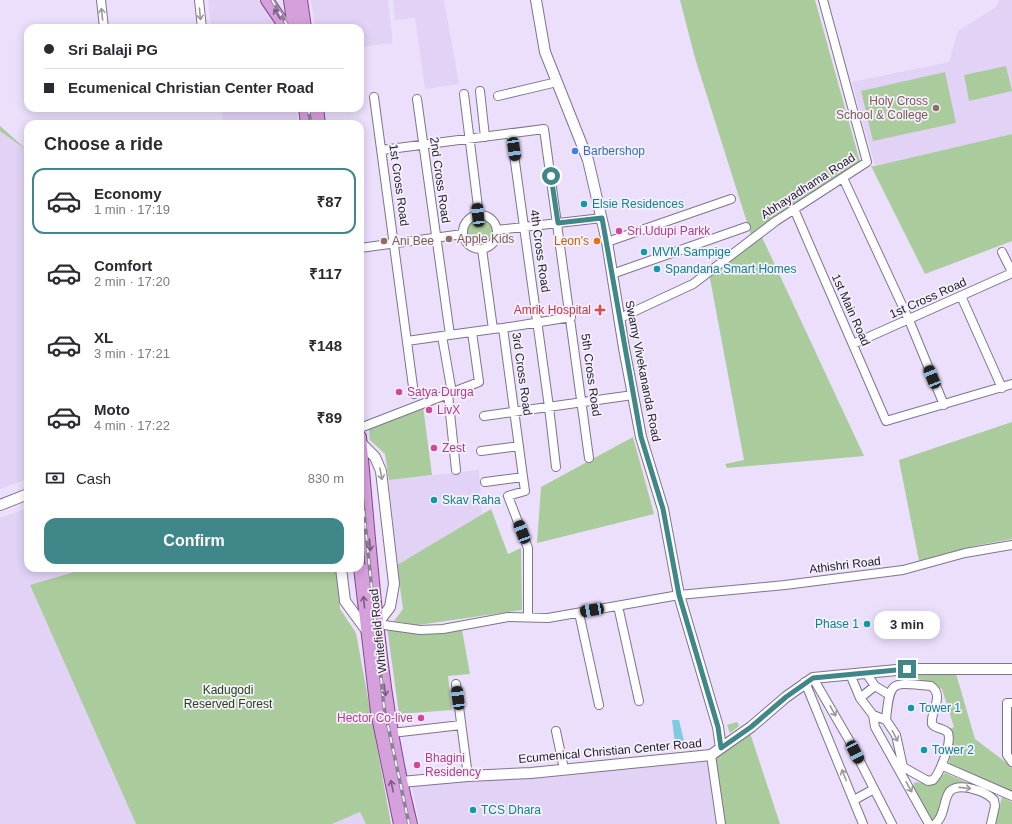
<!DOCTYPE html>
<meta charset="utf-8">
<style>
:root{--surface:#fff;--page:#f2f2f3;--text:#2b2b33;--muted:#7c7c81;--line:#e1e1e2;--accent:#3f8789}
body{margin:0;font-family:Arial,sans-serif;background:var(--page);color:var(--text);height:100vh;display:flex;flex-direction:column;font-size:15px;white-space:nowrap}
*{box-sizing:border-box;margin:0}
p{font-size:13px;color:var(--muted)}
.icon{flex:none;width:22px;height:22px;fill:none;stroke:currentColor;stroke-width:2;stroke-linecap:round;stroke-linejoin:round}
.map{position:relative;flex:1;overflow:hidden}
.side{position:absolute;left:24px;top:120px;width:340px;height:452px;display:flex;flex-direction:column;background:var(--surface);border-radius:12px;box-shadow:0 2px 10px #0003}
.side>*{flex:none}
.hud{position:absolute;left:24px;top:24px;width:340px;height:88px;border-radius:12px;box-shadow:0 2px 10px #0003;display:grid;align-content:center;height:88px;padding:0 20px;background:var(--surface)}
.end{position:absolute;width:18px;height:18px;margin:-9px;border:5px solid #3f8789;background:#fff;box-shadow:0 0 0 2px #fff}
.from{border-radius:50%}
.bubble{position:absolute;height:28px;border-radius:12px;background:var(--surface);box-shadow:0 2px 10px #0003;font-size:13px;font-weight:700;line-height:28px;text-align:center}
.car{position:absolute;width:12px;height:24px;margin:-12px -6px;border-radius:5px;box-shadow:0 0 3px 1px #0007;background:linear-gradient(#222 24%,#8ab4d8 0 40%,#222 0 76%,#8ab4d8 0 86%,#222 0)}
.hud b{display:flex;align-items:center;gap:14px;height:38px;font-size:15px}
.hud b+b{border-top:1px solid var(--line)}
.hud i{width:10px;height:10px;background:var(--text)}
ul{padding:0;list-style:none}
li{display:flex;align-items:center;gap:12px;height:66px;margin:0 8px 6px;padding:0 12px;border:2px solid transparent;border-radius:12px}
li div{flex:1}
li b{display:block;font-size:15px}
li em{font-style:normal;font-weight:700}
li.selected{border-color:var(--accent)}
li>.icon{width:36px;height:36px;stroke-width:1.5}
h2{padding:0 20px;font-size:18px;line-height:48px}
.pay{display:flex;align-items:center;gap:10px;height:44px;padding:0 20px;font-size:15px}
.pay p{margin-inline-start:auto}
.primary-button{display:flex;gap:8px;margin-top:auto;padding:8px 20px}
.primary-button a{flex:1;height:46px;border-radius:12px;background:var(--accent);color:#fff;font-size:16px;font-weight:700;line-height:46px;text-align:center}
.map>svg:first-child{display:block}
.built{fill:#e2d3f6}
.green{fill:#aacb9c}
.water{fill:#80cae0}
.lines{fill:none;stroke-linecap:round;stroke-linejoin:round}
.minor-casing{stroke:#7f748d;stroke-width:10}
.tertiary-casing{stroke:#7f748d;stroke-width:12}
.primary-casing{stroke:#84488d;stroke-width:14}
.minor{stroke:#fff;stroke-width:8}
.tertiary{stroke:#fff;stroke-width:10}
.primary{stroke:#d6a0dc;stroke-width:12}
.rail-casing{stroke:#898195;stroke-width:3.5}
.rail{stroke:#f5f0fc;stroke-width:2;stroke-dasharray:6;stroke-linecap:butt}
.oneway{stroke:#9a989d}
.oneway2{stroke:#7a5e80}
.route{stroke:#3f8789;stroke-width:5}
.education-dot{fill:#8d6e63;stroke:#f5f0fc;stroke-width:1.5}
.shop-dot{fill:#3f7fe0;stroke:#f5f0fc;stroke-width:1.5}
.culture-dot{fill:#0f9aa8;stroke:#f5f0fc;stroke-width:1.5}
.hotel-dot{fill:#d1479c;stroke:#f5f0fc;stroke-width:1.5}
.food-dot{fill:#e8710a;stroke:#f5f0fc;stroke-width:1.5}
.health-dot{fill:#e0444e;stroke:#f5f0fc;stroke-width:1.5}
.labels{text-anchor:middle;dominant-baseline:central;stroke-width:3.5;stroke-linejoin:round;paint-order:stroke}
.education-label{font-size:12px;fill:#785e54;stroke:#f5f0fc;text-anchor:start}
.shop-label{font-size:12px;fill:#366cbe;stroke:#f5f0fc;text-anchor:start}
.street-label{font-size:12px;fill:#1f1b25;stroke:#f5f0fc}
.culture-label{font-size:12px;fill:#0d838f;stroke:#f5f0fc;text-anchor:start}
.hotel-label{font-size:12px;fill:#b23c85;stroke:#f5f0fc;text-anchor:start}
.food-label{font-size:12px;fill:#c56008;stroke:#f5f0fc;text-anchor:end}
.health-label{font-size:12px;fill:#be3a42;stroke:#f5f0fc;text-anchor:end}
.park-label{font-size:12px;fill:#234512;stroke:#f5f0fc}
</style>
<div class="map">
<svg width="1012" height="824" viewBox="0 0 1012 824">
<rect width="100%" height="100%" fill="#ebdffc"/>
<!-- built -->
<path class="built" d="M208,0H259L278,28H211Z
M311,0H388L393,43L360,47V28H315Z
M393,0H444L459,84L425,89L415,18L395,20Z
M999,0H1012V134L875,166L852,82L949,62L958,31L996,7Z
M221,108H296L298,124H223Z
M0,126L28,151V479L0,489Z
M479,470L482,514L397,565L389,480Z
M28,508V568H88L30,585L136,824H0V518Z
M707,759L716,824H420L412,787Z
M361,812L366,824H332Z"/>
<!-- green -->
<path class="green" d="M680,0H815L860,162L751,235L695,58Z
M1006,66L1012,91L969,101L964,75Z
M945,72L956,123L873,141L861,91Z
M0,126L28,151L0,131Z
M1012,134V241L925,274L871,166H875Z
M467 232a13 13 0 1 1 26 0a13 13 0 1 1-26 0Z
M761,235L864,456L727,468L725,464L744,460L709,273Z
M423,406L432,475L389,480L385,454L370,440L369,428Z
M1012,422V539L974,546L919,561L899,460Z
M633,437L654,514L537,543L541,487Z
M491,509L508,554L521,548L522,610L418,625L394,621L403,609L397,565Z
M88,568H336L340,609L356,633L391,824H366L360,812L332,824H136L30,585Z
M387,627L421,635L462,630L470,674L448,676L452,710L399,714Z
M955,670L975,739L1012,767V793L954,768L949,763L953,738L949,729L954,727L942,689L919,679L905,680L900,672Z
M737,722L739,726L730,733L727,725Z
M750,733L780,824H724L715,757Z
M945,773L979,788C945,781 945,783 937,817L930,821L912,788L915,782C935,785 932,785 945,773Z
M1002,797L1012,802V824H995Z"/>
<!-- water -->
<path class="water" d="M672,720H679L684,741L675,743Z"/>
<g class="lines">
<defs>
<path id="minor" d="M101,0L104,28
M199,0L202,28
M480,91L485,137
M464,94L479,215
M498,96L557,82
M374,97L414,394
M417,99L450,335
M511,133L549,407L556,467
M382,150L544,129L589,458
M843,178L909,320L944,405
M794,209L886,421L1012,384
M463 232a17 17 0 1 1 34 0a17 17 0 1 1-34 0Z
M497,230L602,218
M607,242L731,199
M360,248L463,234
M482,249L493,329L503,328L523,477L525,491L508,496L528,548V617
M1002,252L1012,272
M612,274L746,227
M961,296L1002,388
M620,318L693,284L776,221L867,162L823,0
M503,328L571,317
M407,341L442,336
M853,344L1012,273
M452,393L442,336L493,329
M448,394L456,470
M484,416L633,395
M360,428L479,382L472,332
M481,451L519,446
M485,482L523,477
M618,606L639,701
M579,613L599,705
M377,624L420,630L443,629L508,617L548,618L679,595L785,585L903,570L965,553L1012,545
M866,673L875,686L888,694
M850,674L860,698L873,715L886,720L896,735L903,767L928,781L933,780C940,773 952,742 948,733C945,728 935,729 932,724C930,711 945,696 931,686C892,683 890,678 886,720
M813,678L849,740L892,824
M805,682L863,824
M456,684L468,776
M860,698L875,686
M1012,703H1007V755L1012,762
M873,715L875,727L929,824
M556,731L564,769
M392,733L461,725
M711,755L721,824
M943,766L1012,796
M854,800L874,789
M935,824C951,811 937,782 969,788C979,791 986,792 994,800L995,806L991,824"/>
<path id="tertiary" d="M536,0L545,52L588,160L607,242L624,348L641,437L663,509L679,595L718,727L721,748
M360,442L375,457L381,471L394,584L390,607L377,624
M0,505L28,494
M341,568L345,601L367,631
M401,782L468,776L531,773L711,755L751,727L786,697L813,678L907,669H1012"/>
<path id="primary" d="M267,0L286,28
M290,0L294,28
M301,0L305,28
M305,108L307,124
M317,108L319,124
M360,437C372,566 379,697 411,824
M360,568L377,712L400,824"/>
</defs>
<!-- minor casing -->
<use href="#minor" class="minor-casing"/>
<!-- tertiary casing -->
<use href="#tertiary" class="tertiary-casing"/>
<!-- primary casing -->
<use href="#primary" class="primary-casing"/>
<!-- minor -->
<use href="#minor" class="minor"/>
<!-- tertiary -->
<use href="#tertiary" class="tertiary"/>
<!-- primary -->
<use href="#primary" class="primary"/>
<defs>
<path id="rail" d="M272,0L289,28
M308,108L311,124
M360,475L384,707L409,824"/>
</defs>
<!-- rail casing -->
<use href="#rail" class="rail-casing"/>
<!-- rail -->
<use href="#rail" class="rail"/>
</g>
<!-- one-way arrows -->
<defs><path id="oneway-shaft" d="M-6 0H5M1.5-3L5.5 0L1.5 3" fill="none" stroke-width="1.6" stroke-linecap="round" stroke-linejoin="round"/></defs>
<g class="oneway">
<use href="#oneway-shaft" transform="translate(102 14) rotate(-96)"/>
<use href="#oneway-shaft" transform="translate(200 14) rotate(84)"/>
<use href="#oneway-shaft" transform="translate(381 474) rotate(79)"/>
<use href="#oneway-shaft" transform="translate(833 711) rotate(61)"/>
<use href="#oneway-shaft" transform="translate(895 736) rotate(63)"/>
<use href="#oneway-shaft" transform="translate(844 775) rotate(-112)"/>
<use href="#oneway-shaft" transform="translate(909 787) rotate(61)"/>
<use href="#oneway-shaft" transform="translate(965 788) rotate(6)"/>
</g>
<g class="oneway2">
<use href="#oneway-shaft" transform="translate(277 14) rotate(-123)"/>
<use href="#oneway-shaft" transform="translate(370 545) rotate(85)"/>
<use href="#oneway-shaft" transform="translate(364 602) rotate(-96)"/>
<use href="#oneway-shaft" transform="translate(385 690) rotate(82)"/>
<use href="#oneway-shaft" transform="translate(392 786) rotate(-102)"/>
</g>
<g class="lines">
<!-- route -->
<path class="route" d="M551,176L558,223L602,218L641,437L663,509L679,595L718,727L721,748L751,727L786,697L813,678L907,669"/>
</g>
<!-- markers -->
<g class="education-dot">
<circle cx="936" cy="108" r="4"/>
<circle cx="449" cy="239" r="4"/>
<circle cx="384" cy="241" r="4"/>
</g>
<circle class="shop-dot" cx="575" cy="151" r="4"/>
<g class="culture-dot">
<circle cx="584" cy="204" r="4"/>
<circle cx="644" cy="252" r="4"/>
<circle cx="657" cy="269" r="4"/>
<circle cx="434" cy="500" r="4"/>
<circle cx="867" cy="624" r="4"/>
<circle cx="911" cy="708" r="4"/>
<circle cx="924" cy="750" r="4"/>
<circle cx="473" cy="810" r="4"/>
</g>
<g class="hotel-dot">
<circle cx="619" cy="231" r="4"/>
<circle cx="399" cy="392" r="4"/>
<circle cx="429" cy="410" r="4"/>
<circle cx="434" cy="448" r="4"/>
<circle cx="421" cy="718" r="4"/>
<circle cx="417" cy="765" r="4"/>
</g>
<circle class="food-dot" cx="597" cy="241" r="4"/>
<path class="health-dot" d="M598 304h4v4h4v4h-4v4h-4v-4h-4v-4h4z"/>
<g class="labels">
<!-- education labels -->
<g class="education-label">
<text x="928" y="101" text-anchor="end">Holy Cross<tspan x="928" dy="14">School &amp; College</tspan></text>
<text x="457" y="239">Apple Kids</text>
<text x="392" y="241">Ani Bee</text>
</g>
<!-- shop labels -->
<g class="shop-label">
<text x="583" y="151">Barbershop</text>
</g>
<!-- street labels -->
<g class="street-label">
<text transform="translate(440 180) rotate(82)">2nd Cross Road</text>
<text transform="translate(399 185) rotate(82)">1st Cross Road</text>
<text transform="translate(808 186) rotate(-33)">Abhayadhama Road</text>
<text transform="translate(540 251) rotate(82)">4th Cross Road</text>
<text transform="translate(928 298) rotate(-24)">1st Cross Road</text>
<text transform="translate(851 310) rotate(66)">1st Main Road</text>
<text transform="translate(643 371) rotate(79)">Swamy Vivekananda Road</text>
<text transform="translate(522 374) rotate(82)">3rd Cross Road</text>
<text transform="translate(591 375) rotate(82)">5th Cross Road</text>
<text transform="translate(845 565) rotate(-7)">Athishri Road</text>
<text transform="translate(378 631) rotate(-96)">Whitefield Road</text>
<text transform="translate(610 751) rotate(-5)">Ecumenical Christian Center Road</text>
</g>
<!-- culture labels -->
<g class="culture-label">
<text x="592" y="204">Elsie Residences</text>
<text x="652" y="252">MVM Sampige</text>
<text x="665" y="269">Spandana Smart Homes</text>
<text x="442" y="500">Skav Raha</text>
<text x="859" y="624" text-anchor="end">Phase 1</text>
<text x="919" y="708">Tower 1</text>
<text x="932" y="750">Tower 2</text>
<text x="481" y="810">TCS Dhara</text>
</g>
<!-- hotel labels -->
<g class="hotel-label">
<text x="627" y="231">Sri Udupi Parkk</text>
<text x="407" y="392">Satya Durga</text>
<text x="437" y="410">LivX</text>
<text x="442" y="448">Zest</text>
<text x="413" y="718" text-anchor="end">Hector Co-live</text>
<text x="425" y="758">Bhagini<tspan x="425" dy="14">Residency</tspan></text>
</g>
<!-- food labels -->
<g class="food-label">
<text x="589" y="241">Leon's</text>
</g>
<!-- health labels -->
<g class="health-label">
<text x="591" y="310">Amrik Hospital</text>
</g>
<!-- park labels -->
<g class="park-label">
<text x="228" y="690">Kadugodi<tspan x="228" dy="14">Reserved Forest</tspan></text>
</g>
</g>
</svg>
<i class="end from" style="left:551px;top:176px"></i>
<i class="end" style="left:907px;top:669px"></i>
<div class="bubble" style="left:874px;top:611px;width:66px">3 min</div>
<i class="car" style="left:514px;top:149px;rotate:172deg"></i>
<i class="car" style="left:478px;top:215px;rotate:354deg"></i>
<i class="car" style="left:932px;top:377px;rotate:338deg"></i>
<i class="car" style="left:522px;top:532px;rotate:339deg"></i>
<i class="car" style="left:592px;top:610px;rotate:260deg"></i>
<i class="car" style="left:458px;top:698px;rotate:353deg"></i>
<i class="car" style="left:855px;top:752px;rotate:153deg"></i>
<div class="hud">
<b><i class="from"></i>Sri Balaji PG</b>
<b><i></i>Ecumenical Christian Center Road</b>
</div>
<section class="side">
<h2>Choose a ride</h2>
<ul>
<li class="selected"><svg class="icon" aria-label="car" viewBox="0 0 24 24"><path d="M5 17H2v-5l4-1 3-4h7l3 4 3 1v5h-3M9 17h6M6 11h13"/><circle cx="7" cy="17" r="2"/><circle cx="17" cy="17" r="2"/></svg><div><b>Economy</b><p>1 min · 17:19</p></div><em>₹87</em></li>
<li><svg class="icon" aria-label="car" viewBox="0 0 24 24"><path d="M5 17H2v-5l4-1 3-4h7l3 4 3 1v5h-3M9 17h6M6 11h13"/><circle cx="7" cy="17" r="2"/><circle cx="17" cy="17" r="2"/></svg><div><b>Comfort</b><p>2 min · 17:20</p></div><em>₹117</em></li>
<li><svg class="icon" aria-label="car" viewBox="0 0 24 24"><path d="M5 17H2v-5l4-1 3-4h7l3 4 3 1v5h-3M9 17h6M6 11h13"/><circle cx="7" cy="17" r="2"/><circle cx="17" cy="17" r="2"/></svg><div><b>XL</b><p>3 min · 17:21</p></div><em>₹148</em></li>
<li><svg class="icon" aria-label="car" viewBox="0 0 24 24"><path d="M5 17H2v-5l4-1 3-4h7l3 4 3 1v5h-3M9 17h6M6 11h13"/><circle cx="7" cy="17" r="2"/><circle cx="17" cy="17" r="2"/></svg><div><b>Moto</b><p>4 min · 17:22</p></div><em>₹89</em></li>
</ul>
<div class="pay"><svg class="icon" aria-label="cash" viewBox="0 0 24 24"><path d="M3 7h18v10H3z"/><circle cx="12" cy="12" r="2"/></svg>Cash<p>830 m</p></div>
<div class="primary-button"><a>Confirm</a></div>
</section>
</div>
